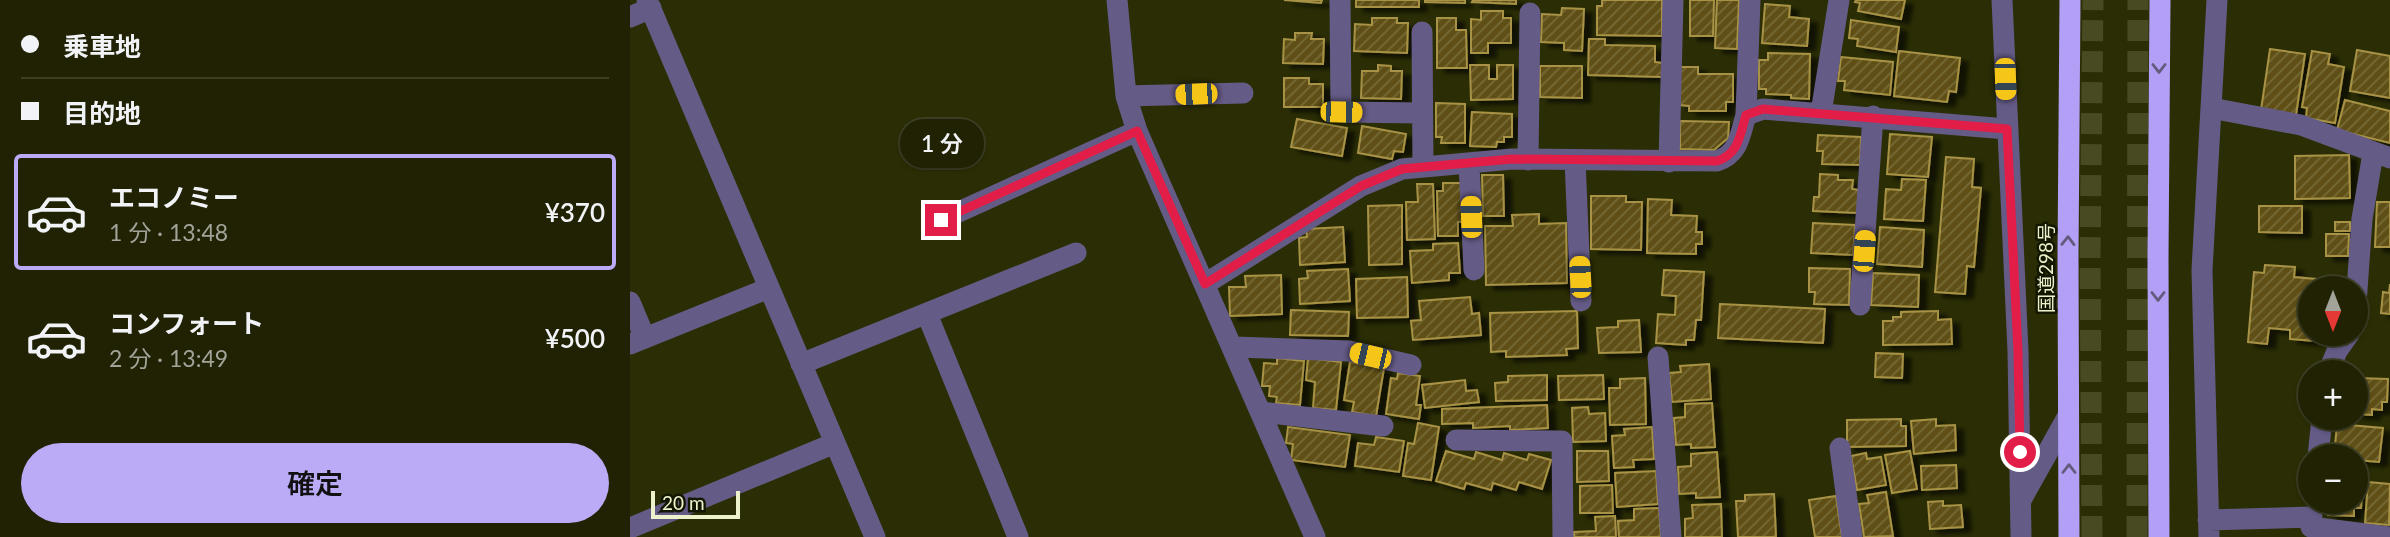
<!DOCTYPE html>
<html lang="ja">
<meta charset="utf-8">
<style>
:root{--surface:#202203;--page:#2d2f12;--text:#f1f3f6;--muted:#a2a49a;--line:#3d3f25;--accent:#bbaaf6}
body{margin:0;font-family:Lato,"Noto Sans JP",sans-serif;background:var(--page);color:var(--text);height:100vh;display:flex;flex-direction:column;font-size:26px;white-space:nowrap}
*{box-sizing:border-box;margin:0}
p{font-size:23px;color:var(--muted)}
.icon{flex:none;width:38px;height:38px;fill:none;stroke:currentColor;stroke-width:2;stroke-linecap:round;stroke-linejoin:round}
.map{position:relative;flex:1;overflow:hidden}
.drawer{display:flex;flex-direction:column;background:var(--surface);width:630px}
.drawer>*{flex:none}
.top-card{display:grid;align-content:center;height:154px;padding:0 21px;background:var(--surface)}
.needle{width:46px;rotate:180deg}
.controls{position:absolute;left:1668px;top:276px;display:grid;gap:14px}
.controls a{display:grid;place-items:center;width:70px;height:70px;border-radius:50%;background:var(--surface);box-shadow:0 2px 5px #0004,0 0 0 2px var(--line);font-size:35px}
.scale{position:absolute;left:21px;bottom:18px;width:89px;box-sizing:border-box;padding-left:7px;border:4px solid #edf2cc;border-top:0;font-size:19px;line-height:24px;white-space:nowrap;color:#edf2cc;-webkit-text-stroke:5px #131600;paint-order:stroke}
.end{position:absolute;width:32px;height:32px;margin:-16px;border:9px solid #e11d48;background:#fff;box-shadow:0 0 0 4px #fff}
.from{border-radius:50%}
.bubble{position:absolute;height:49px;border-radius:24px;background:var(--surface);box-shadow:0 2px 5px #0004,0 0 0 2px var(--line);font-size:23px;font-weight:600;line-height:49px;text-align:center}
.car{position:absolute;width:21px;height:42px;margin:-21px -10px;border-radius:9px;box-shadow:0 0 5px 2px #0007;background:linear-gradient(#f5c518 24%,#345 0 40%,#f5c518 0 76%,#345 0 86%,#f5c518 0)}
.top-card b{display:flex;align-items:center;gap:24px;height:66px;font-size:26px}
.top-card b+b{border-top:2px solid var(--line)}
.top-card i{width:18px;height:18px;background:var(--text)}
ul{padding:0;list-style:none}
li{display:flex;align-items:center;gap:21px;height:116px;margin:0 14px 10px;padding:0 7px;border:4px solid transparent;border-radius:7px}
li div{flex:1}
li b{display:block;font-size:26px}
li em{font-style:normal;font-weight:600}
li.active{border-color:var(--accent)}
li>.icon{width:63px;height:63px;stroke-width:1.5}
.action{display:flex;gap:14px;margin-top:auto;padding:14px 21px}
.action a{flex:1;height:80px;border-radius:42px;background:var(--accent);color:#111;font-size:28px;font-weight:600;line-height:80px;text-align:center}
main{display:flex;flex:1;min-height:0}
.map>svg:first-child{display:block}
.building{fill:url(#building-hatch);stroke:#a79245;stroke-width:2;filter:url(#shadow)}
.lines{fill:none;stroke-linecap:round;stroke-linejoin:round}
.highway-tunnel{stroke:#484b22;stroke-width:21;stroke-dasharray:21 10;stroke-linecap:butt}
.minor{stroke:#655b87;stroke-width:21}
.highway{stroke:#b49ff7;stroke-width:21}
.oneway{stroke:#645a7c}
.route{stroke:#e11d48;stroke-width:9}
.labels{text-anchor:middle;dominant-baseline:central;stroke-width:5;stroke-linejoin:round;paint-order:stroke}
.street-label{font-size:19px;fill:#edf2cc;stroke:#131600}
</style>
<main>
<section class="drawer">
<div class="top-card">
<b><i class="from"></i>乗車地</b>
<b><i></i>目的地</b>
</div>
<ul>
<li class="active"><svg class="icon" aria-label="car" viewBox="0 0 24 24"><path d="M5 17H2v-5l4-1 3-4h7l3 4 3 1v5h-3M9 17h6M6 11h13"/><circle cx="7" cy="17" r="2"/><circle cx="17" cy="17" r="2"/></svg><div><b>エコノミー</b><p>1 分 · 13:48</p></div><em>¥370</em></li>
<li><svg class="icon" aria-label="car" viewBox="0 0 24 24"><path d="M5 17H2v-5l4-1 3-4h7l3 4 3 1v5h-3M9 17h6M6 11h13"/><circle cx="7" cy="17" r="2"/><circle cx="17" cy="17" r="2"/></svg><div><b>コンフォート</b><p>2 分 · 13:49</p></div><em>¥500</em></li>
</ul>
<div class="action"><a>確定</a></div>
</section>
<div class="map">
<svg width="1760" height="537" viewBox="0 0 1760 537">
<defs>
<pattern id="building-hatch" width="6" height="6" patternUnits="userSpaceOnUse" patternTransform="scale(1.75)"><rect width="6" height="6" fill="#5f5015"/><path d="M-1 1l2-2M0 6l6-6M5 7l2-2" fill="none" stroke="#766a36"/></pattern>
<filter id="shadow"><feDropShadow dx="8" dy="4.5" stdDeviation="2" flood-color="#0009"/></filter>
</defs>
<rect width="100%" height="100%" fill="#2b2e04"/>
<!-- building -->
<path class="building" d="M654,0H692L691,3Z
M726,0H789V7H726Z
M795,0H835V3L795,2Z
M843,0H886V4L842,2Z
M972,0H1032V36L967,35V6H972Z
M1060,0H1084L1083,36H1060Z
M1087,0H1109L1107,49L1085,48Z
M1226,0H1275L1271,19L1228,11L1230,3L1225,2Z
M1135,4L1160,6L1159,17L1179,19L1177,46L1132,43Z
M932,8L954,9L952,51L934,50V43L911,42L912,14L931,15Z
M851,11H873V18H881V43H858V53H841V19L851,20Z
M742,18H767V23H778L777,53L724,51L725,24L742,25Z
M807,18H826V30H836L837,68H807Z
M1221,20L1269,27L1266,52L1227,46L1228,39L1219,38Z
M665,33H682L681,39H694L693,64L653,63L654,39L665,40Z
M959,39H975V45L1025,46V62L1033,63L1032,77L958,75Z
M1640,49L1675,54L1666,115L1631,110Z
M1727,50L1760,56V98L1720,91Z
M1269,51L1330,58L1326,92L1319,91L1317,102L1264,96Z
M1682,51L1700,54L1698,64L1714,67L1705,123L1676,118L1677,108L1672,107Z
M1138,53L1180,54L1179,99L1161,98V95L1136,94V89H1129V60H1138Z
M1211,57L1263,62L1260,95L1214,90L1215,81H1208Z
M748,65L761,66V71H772L771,99L731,98L732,71H748Z
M840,65H859V79H867V65H883V99L841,100Z
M910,66H952V98L910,97Z
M1050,67H1068V74H1103V102H1096V111H1059V106L1049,105Z
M654,78H679V84H693V107H654Z
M1715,100L1760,111V143L1707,130Z
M806,103L835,104V143H811L812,137H806Z
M842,112L882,114V137H874V142H867L866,147L840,146Z
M667,119L717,128L712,156L661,147Z
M1050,121L1099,122L1098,138L1084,150L1050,149Z
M732,126L776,134L773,152L764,151L762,159L728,153Z
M1260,134L1302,137L1298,177L1257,174Z
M1188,135L1231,137L1230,165L1192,164L1193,151H1187Z
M1719,155L1720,198L1665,199V156Z
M1316,157L1344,159L1342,187L1351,188L1344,267L1337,266L1335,294L1305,292Z
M1190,174L1208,175V180H1223L1222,189L1229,190L1228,213L1183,211L1184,197H1189Z
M852,175H873L874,216H853Z
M1272,179L1296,180L1293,221L1254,219L1256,189L1271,190Z
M813,183H834L832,222H828V236H808L807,191H813Z
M787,184H803L805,239L777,240L776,202H788Z
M961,196H996V202H1012L1011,250L961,249Z
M1018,199L1042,200L1041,215L1067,216L1066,232H1072V244H1066V254L1017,253Z
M1747,202H1760V247H1745Z
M772,205V264L739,265L738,206Z
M1629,206H1672V233L1629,232Z
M909,214V224L936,223L937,283L856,285L855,226H883L882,215Z
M1705,222H1720V231H1705Z
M1183,223L1225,225L1223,255L1181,253Z
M713,227L715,262L670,265L669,238L677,237L676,229Z
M1250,227L1294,230L1292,267L1247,264Z
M1696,234H1719L1718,256H1696Z
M828,243L830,273H819V280L782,283L780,251L803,250V244Z
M1635,265L1665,267L1664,277L1698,280L1697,289H1680V334H1686L1685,341L1660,339V330L1639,328L1637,344L1618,342L1624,272L1634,273Z
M1179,268L1220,269L1219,305L1184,304L1185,292H1179Z
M718,269L720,301L670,304L669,279L678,278L677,271Z
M1034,270L1074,272L1071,320H1066L1064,340H1056V345L1026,343L1028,314L1045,315L1046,296L1032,295Z
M1243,273L1289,275L1288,307L1241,305Z
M651,275L652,314L600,316L599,287H616L615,276Z
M777,277L778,317L727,318L726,279Z
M1760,284V314L1751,313L1753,292L1759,293Z
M840,297L842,314L849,313L851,335L783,340L781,321L791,320L789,301Z
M1090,304L1195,309L1193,343L1088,338Z
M661,310L719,312L718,336L660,335Z
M947,311L948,348L936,349L937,355L876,357V351L861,352L860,313Z
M1308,311V320L1321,319L1322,344L1253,345V321H1263V317H1271V312Z
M1009,320L1011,352L969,353L967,328L988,327V321Z
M1246,353L1273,354L1272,378L1245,377Z
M647,358L674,361L670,405L646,403L647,397L639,396L640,386H632L634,363L647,364Z
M678,358L711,362L706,410L683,408L685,382L676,380Z
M720,362L754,368L746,416L722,412L724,402L714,400Z
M1079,364L1081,399L1042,402L1039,373L1051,372L1050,366Z
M768,373L790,376L786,405H791L789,419L756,414L761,378L767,379Z
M917,375V400L866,401L865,383L878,382V376Z
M973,375L974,399L929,400L928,376Z
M1015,378L1016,424L980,425L979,388H990V379Z
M1726,378L1758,379L1757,402H1752V410L1742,409V415L1726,414Z
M835,380L836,391L847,390L849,402L795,408L792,385Z
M1082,403L1085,447L1061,448V444L1046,445L1044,418L1055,417V404Z
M917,405L918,428L880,430V426L843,428V423L812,424V409Z
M958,407L959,414L975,413L976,441L943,442L942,408Z
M1271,419V426H1276V446L1217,447V420Z
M1306,419V426L1325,425L1326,450L1284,454L1281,421Z
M788,423L809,427L801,480L773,476L778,443L784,444Z
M1707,424L1753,428L1749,462L1726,460V457H1704Z
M658,427L720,435L715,467L661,460L663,444L656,443Z
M1022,427L1024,459L1003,460L1004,467L984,468L982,436L995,435L994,429Z
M746,437L774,441L769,472L725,466L728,443L744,445Z
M816,451L844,459L846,452L872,460L874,453L897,460L899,454L921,460L912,489L889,482L886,490L863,483L861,490L836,483L834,489L806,481Z
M947,451H978L979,481L947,482Z
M1280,451L1287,489L1262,493L1255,455Z
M1087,452L1090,497L1066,498V493L1049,494L1048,467L1061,466V454Z
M1236,453L1237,459L1251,457L1256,485L1227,490L1221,456Z
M1326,465L1327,488L1292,490L1291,466Z
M1026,471L1028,504L987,507L985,473Z
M1726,480H1733L1731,508H1724V516L1698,515L1699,502H1726Z
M1738,482L1760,484L1759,525L1735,523Z
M982,485L983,513H950V486Z
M1256,492L1263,536L1234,537L1229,504L1239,503L1237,495Z
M1144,494L1146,537H1108L1106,501H1115V495Z
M1206,496L1212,537H1185L1179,500Z
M1313,501V506L1331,505L1333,527L1300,529L1298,502Z
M1091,504L1092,537H1055V519L1063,518L1062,505Z
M1029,508L1031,537H989L988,521L1004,520V509Z
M985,516L986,537H944V532L966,531L965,517Z"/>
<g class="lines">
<!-- highway-tunnel -->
<path class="highway-tunnel" d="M1462,537L1460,257L1463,0
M1507,537L1508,0"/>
<!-- minor -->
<path class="minor" d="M17,0L245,537
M487,0L496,96L507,131L685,537
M710,0L711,112L792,113
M1372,0L1388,351L1391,537
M0,17L21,8
M792,32L793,167
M496,96L613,93
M1581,108L1671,125L1760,158
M1191,113L1209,0
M1116,115L1120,0
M898,160L900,13
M945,160L951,301
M1039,162L1043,0
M839,164L844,270
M311,220L507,131
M575,284L731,186L772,169L882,159L1087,161C1109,154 1110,135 1116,115L1133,109L1377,129
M0,302L15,338
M1726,304L1732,219L1743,153
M1230,305L1243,116
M297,314L388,537
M0,344L139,288
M604,347L719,351L781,365
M1028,357L1041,537
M171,364L446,253
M1698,373L1707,351L1719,334
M631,412L753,426
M826,440L932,441L933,537
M1210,448L1222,537
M1688,457L1692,418
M1391,500L1438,416
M1578,520L1682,517
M1681,527L1760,537
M0,528L205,443
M1579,537L1572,270L1587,0"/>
<!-- highway -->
<path class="highway" d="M1439,537L1438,257L1440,0
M1529,537L1528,258L1530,0"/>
</g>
<!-- one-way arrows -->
<defs><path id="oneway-chevron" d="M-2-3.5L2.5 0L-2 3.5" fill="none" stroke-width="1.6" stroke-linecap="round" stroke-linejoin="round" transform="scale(1.75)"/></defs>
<g class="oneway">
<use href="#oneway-chevron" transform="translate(1529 68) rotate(90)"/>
<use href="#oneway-chevron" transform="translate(1438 241) rotate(-89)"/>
<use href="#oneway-chevron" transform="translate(1528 296) rotate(90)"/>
<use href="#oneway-chevron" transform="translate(1439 469) rotate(-90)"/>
</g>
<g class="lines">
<!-- route -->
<path class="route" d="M311,220L507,131L575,284L731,186L772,169L882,159L1087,161C1109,154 1110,135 1116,115L1133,109L1377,129L1388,351L1390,452"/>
</g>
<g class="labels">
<!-- street labels -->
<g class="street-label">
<text transform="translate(1415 268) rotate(-90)">国道298号</text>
</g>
</g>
</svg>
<div class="controls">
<a><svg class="needle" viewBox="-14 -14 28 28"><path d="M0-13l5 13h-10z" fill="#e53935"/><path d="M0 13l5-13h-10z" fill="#a2a49a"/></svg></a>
<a>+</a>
<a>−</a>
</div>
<div class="scale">20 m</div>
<i class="end from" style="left:1390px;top:452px"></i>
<i class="end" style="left:311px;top:220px"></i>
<div class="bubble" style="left:270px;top:119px;width:84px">1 分</div>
<i class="car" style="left:1375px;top:79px;rotate:178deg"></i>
<i class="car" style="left:566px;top:94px;rotate:268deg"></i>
<i class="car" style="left:711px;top:112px;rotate:91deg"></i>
<i class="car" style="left:841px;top:217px;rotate:358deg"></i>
<i class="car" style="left:1234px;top:251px;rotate:4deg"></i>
<i class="car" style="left:950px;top:277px;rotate:357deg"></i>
<i class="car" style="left:740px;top:356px;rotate:283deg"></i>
</div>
</main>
